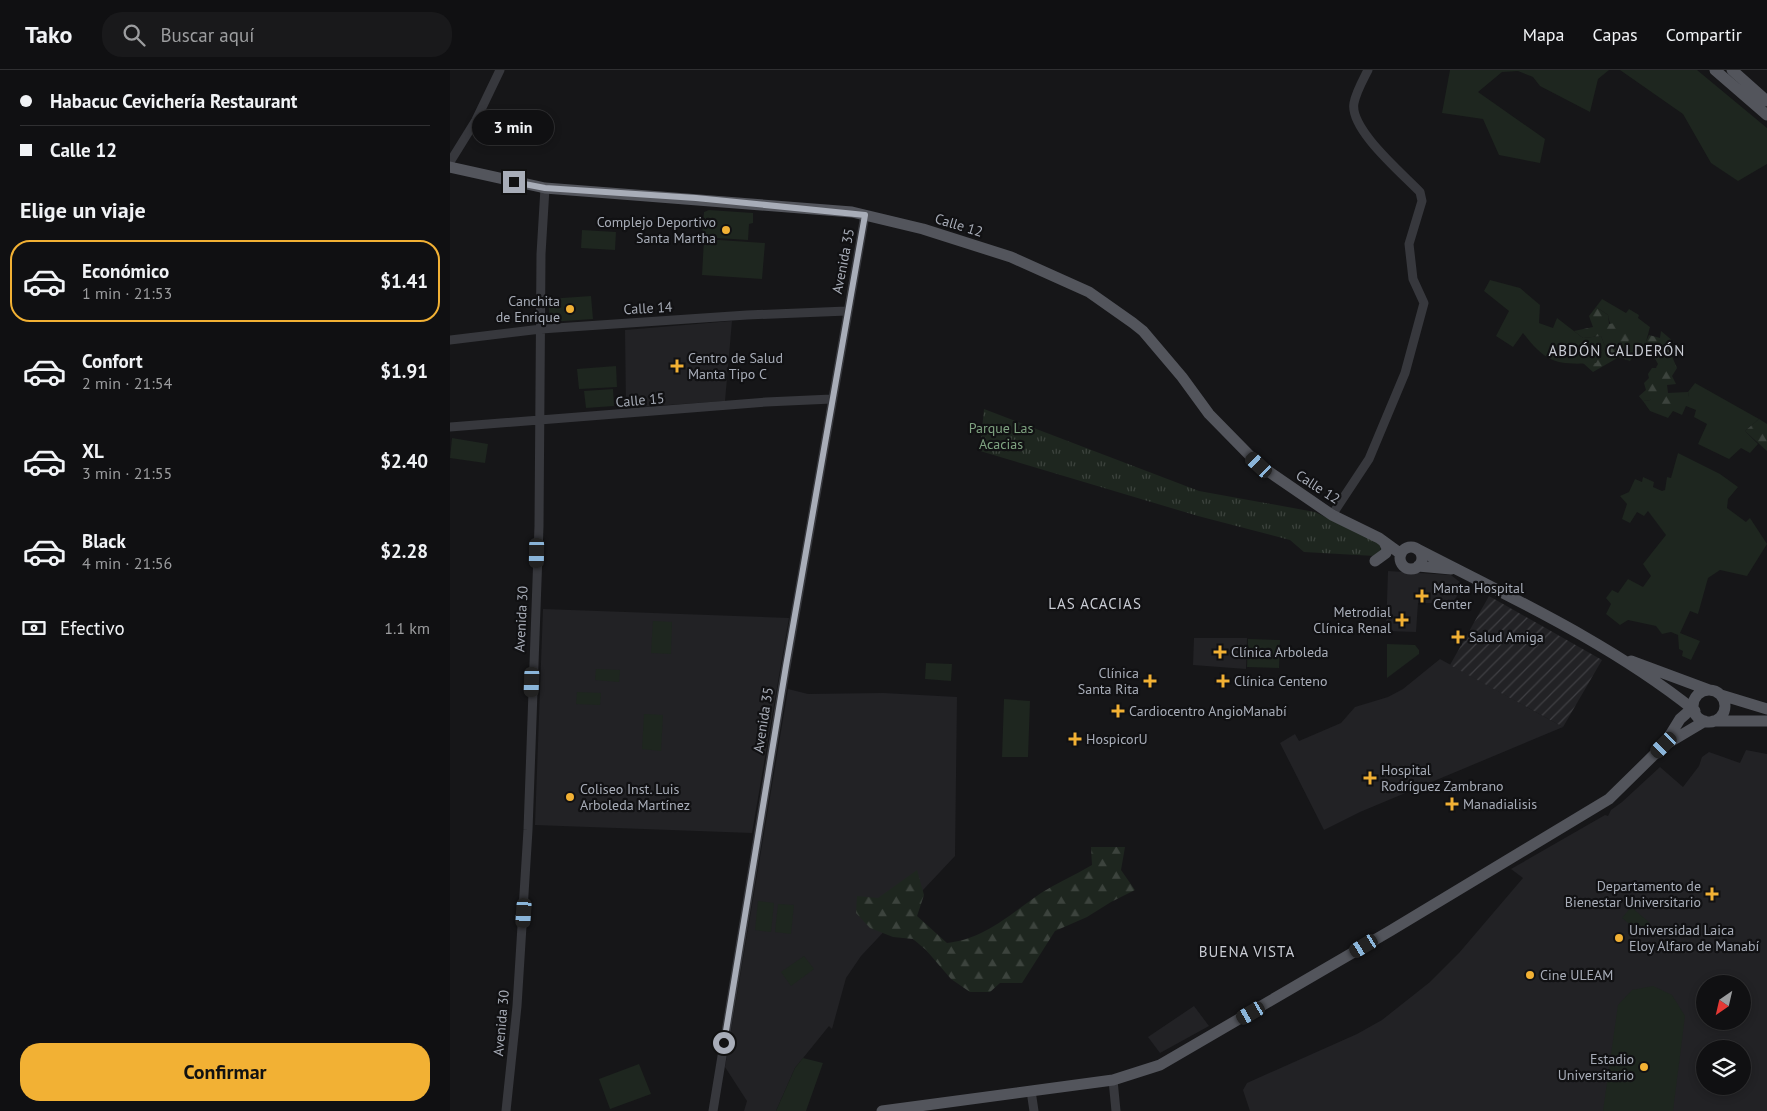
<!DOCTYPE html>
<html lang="es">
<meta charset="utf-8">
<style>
:root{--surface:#101012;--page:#19191b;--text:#f1f3f6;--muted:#9c9d9f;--line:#303032;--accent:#f2b134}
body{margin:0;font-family:"PT Sans",sans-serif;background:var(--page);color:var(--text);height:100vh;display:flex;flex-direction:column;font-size:19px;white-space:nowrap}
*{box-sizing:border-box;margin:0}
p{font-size:16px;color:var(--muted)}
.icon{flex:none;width:28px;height:28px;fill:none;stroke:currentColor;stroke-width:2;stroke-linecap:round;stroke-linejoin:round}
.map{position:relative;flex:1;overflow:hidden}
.panel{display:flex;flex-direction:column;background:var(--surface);width:450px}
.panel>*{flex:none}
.hud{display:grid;align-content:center;height:110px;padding:0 20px;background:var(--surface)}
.needle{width:32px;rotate:214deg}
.buttons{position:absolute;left:1246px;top:905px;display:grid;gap:10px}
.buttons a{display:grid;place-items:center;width:55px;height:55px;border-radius:50%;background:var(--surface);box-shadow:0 2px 8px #0003,0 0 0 1px var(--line);font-size:25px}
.end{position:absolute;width:22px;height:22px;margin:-11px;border:6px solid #a8adb8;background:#111;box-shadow:0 0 0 2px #111}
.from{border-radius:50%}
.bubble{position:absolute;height:35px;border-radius:18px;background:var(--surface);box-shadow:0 2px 8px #0003,0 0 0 1px var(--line);font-size:16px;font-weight:800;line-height:35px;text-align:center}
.car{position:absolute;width:15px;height:30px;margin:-15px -8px;border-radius:6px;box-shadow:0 0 4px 1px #0007;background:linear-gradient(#222 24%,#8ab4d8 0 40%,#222 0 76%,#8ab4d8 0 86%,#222 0)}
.hud b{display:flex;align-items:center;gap:18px;height:48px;font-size:19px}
.hud b+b{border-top:1px solid var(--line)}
.hud i{width:12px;height:12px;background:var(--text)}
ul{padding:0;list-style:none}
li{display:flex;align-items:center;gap:15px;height:82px;margin:0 10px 8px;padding:0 10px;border:2px solid transparent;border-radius:20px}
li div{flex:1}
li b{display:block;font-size:19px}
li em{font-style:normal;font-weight:800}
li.selected{border-color:var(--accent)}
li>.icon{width:45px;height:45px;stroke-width:1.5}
h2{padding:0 20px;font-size:22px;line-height:60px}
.pay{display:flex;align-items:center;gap:12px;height:55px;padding:0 20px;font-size:19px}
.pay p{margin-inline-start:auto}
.primary-button{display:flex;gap:10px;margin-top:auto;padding:10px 20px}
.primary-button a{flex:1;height:58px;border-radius:20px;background:var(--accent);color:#111;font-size:20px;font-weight:800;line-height:58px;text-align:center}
header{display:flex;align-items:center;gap:30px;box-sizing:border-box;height:70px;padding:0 25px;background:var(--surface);border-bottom:1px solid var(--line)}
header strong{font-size:24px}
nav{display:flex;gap:28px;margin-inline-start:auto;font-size:18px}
.search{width:350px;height:45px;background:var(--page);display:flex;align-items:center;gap:12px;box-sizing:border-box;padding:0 18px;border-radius:20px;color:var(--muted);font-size:19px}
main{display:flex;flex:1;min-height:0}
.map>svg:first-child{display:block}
.built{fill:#222225;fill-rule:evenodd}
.industrial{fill:url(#industrial-furrows)}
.grass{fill:#1e261f}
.forest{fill:url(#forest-firs)}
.park{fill:url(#park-tufts)}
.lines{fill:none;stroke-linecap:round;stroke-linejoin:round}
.minor{stroke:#37383d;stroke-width:9}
.major{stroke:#53555c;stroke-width:11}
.route{stroke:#a8adb8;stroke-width:6}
.poi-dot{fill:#f2b134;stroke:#111113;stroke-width:2}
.labels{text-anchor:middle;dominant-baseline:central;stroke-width:4.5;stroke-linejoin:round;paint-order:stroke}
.poi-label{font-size:14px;fill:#a8adb8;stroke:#111113;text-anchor:start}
.street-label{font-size:14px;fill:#a8adb8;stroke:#111113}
.park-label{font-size:14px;fill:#7fa381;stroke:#111113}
.neighbourhood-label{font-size:15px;letter-spacing:1px;fill:#c9ccd4;stroke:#111113}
</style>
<header>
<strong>Tako</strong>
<div class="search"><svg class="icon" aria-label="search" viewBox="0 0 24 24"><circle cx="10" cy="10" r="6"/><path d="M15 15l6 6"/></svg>Buscar aquí</div>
<nav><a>Mapa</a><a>Capas</a><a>Compartir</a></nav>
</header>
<main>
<section class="panel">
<div class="hud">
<b><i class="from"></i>Habacuc Cevichería Restaurant</b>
<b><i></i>Calle 12</b>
</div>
<h2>Elige un viaje</h2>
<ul>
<li class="selected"><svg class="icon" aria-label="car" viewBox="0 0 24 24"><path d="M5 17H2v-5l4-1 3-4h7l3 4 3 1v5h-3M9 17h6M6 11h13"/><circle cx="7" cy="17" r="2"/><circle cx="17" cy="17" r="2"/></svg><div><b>Económico</b><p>1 min · 21:53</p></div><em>$1.41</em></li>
<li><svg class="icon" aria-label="car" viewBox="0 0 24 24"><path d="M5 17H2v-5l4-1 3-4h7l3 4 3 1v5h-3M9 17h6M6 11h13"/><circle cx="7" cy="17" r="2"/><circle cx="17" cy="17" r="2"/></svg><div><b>Confort</b><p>2 min · 21:54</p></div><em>$1.91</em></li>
<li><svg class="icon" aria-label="car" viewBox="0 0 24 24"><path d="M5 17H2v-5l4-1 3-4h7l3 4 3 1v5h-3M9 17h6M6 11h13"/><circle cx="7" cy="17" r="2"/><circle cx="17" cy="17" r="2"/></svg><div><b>XL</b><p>3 min · 21:55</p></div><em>$2.40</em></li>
<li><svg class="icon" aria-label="car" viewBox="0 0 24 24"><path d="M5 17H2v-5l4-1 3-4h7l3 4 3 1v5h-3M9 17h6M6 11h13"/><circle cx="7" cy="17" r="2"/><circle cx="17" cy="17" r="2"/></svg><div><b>Black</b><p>4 min · 21:56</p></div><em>$2.28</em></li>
</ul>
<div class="pay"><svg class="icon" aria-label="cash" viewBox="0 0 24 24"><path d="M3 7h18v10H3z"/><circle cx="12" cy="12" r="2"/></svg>Efectivo<p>1.1 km</p></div>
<div class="primary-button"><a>Confirmar</a></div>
</section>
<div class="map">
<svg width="1317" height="1041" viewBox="0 0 1317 1041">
<defs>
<pattern id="industrial-furrows" width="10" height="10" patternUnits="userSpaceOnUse" patternTransform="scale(1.25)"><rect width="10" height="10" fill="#222225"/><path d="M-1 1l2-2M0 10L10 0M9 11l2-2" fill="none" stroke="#3f3f43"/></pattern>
<pattern id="forest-firs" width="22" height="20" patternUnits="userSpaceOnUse" patternTransform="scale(1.25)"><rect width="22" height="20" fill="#1e261f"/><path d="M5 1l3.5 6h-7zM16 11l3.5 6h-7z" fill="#3c433d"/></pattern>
<pattern id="park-tufts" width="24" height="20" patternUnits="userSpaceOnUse" patternTransform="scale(1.25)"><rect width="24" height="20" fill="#1e261f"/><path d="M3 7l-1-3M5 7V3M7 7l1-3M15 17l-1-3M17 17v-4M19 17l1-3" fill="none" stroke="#3c433d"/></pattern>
</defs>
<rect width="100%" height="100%" fill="#161618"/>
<!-- built -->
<path class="built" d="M282,251L275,331L176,338L175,260Z
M938,501L1001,505L1011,513V519L1003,533H968L966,562L936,561Z
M93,539L339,548L302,763L85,755Z
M744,568H797L796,599L743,595Z
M990,589L1113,657L910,742L874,760L830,673L845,664L849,671L891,653L905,637L938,627L953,619Z
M338,619L358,624L433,623L507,627L505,786L411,886L396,908L382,959L379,956L345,998L326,1041H294L297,1031L275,997Z
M1296,680L1317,684V1041H800L793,1020L797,1013L907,964L932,950L980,912L1009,883L1073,808L1061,799L1155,745L1158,746L1161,740L1172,732L1210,697L1233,717L1249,696L1252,687L1259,682L1290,693ZM1255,914H1292V951H1255ZM1255,979H1292V1016H1255Z
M744,936L759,956L710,983L698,967Z"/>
<!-- industrial -->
<path class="industrial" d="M1039,526L1152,590L1113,657L1000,595Z"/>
<!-- grass -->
<path class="grass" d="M1000,0H1159L1148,9L1140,42L1090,16L1083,7L1068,1L1052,2L1028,22L1095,69L1090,93L1049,85L1033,49L992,43Z
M1170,0H1247L1317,58V94L1288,111L1261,93L1233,44Z
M259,140L303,143V153L299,154L298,170L252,167L254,142Z
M132,160L166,162L165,180L131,178Z
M254,169L315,173L312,209L252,205Z
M1040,210L1070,218L1090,235L1089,253L1103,258L1107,248L1133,268L1151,266L1155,276L1146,293C1107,295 1097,294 1073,263L1063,277L1046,266L1059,241L1034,221Z
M141,226L143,249L100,252L98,229Z
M1152,229L1176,243L1179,239L1189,245L1188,248L1200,257L1196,272L1199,276L1184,285C1176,271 1159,260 1158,245L1146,237Z
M166,296L167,317L129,319L127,299Z
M1245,313L1309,349L1295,361L1308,374L1300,383L1291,378L1279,389L1248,374L1257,354L1244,347L1246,340L1236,336L1232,345L1223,341L1218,348L1200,341L1193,331L1200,330L1202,325L1239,327L1238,322Z
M163,319L164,336L136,338L134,321Z
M2,368L38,374L35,393L0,388Z
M1228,383L1270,404L1288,417L1278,429L1277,438L1296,452L1300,448L1317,474L1297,506L1270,500L1258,508L1248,544L1240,541L1230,563L1250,571L1241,590L1232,586L1233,581L1229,579L1228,565L1221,562L1212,564L1206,556L1178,550L1170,555L1156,544L1161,534L1156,528L1162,520L1168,523L1178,509L1193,517L1201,506L1193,494L1216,465L1198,441L1194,446L1187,442L1180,453L1172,449L1177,434L1170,426L1179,422L1185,409L1192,412L1193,407L1204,412L1203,417L1212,421L1215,420L1217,407L1221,408Z
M203,551L222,552L221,584L201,583Z
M798,569L830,570L829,598L797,597Z
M937,574L965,575L969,580V584L937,608Z
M476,593L502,594L501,611L475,609Z
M146,599L170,600L169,612L145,610Z
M127,622L151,623L150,635L126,634Z
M554,629L580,631L578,687H552Z
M194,644L213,645L211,681L192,679Z
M308,831L324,833L321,862L305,860Z
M328,834L344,835L341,864L325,862Z
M1181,837L1200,853L1191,863L1172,848Z
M354,886L364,899L341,916L331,902Z
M1203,916L1222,925L1235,946L1223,1041H1153L1168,935L1182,920Z
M353,988L373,993L356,1041H326L345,998Z
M189,994L201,1024L160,1039L149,1009Z"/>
<!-- forest -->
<path class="forest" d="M1146,237L1158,245L1159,254L1171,252L1182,260L1178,273L1184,285L1180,291L1169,287L1143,302L1133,293H1146L1155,276L1151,266L1133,268L1124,261L1143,257L1139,246Z
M1211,261L1224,272L1217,275L1227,298L1222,306L1226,314L1217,315L1218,323L1238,322L1239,327C1228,336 1219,338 1205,333L1203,326L1200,330L1193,331L1189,326L1196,320L1194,313L1199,308L1198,304L1202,298H1206L1208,294L1196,272L1199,265L1210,268Z
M1309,349L1317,354V381L1295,361Z
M641,777H675L671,800L685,820L661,832L637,847L605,861L572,913H550L540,922H520L501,909L476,880L463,869L443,867L420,858L406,843L407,826L428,828L467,800L474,825L467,846L497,873C535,869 560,844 591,823C607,813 625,805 642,795Z"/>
<!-- park -->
<path class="park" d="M534,339L749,421L865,442L930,474L931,481L925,486L854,482L840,470L748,446L530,381Z"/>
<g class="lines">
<!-- minor -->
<path class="minor" d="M0,92L26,50L50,0
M0,270L91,259L297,245L397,241
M0,357L316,332L382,329
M882,445L919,389L955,303L974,233L963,209L959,174L972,131L970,122C953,104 899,59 904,33C906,22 913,10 918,0
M663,1010L666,1041
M581,1021L584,1041
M56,1041L67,936L78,760L89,456L91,184L95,118
M263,1041L333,614L415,145"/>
<!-- major -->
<path class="major" d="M1265,0L1317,45
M1282,0L1317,31
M0,97L95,118L402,142L473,159L561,187L639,222L683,253L693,261L732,307L759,344L809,395L882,445L929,468L951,484
M950 488a11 11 0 1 1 22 0a11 11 0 1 1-22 0Z
M967,479C1062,528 1160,573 1244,640
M925,491L936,483L937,478L934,472
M968,496L1001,499
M1181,591L1259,620
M1243 636a16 16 0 1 1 32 0a16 16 0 1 1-32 0Z
M1271,625L1317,639
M1263,651H1317
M1218,673L1255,651
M432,1041L663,1010L710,995L940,861L1159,729L1214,675L1230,649L1238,642L1245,641"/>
</g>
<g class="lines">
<!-- route -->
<path class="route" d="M64,112L95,118L246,128L415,145L336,596L274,973"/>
</g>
<!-- markers -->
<g class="poi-dot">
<circle cx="276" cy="160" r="5"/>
<circle cx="120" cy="239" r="5"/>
<path d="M224.5 288.5h5v5h5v5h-5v5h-5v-5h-5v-5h5z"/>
<path d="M969.5 518.5h5v5h5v5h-5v5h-5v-5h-5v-5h5z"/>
<path d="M949.5 542.5h5v5h5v5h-5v5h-5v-5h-5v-5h5z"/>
<path d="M1005.5 559.5h5v5h5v5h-5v5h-5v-5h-5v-5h5z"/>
<path d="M767.5 574.5h5v5h5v5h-5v5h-5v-5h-5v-5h5z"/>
<path d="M697.5 603.5h5v5h5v5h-5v5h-5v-5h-5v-5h5z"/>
<path d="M770.5 603.5h5v5h5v5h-5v5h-5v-5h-5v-5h5z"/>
<path d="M665.5 633.5h5v5h5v5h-5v5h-5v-5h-5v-5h5z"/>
<path d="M622.5 661.5h5v5h5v5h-5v5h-5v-5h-5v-5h5z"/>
<path d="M917.5 700.5h5v5h5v5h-5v5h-5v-5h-5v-5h5z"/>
<circle cx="120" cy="727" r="5"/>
<path d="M999.5 726.5h5v5h5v5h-5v5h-5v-5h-5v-5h5z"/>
<path d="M1259.5 816.5h5v5h5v5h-5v5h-5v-5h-5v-5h5z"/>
<circle cx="1169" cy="868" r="5"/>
<circle cx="1080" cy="905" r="5"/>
<circle cx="1194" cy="997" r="5"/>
</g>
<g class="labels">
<!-- poi labels -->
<g class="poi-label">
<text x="266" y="152" text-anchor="end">Complejo Deportivo<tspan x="266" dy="16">Santa Martha</tspan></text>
<text x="110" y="231" text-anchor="end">Canchita<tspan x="110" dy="16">de Enrique</tspan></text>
<text x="238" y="288">Centro de Salud<tspan x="238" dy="16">Manta Tipo C</tspan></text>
<text x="983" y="518">Manta Hospital<tspan x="983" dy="16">Center</tspan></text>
<text x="941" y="542" text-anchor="end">Metrodial<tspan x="941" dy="16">Clínica Renal</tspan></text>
<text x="1019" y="567">Salud Amiga</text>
<text x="781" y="582">Clínica Arboleda</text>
<text x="689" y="603" text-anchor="end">Clínica<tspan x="689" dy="16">Santa Rita</tspan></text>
<text x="784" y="611">Clínica Centeno</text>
<text x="679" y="641">Cardiocentro AngioManabí</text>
<text x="636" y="669">HospicorU</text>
<text x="931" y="700">Hospital<tspan x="931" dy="16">Rodríguez Zambrano</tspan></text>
<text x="130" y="719">Coliseo Inst. Luis<tspan x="130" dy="16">Arboleda Martínez</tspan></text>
<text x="1013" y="734">Manadialisis</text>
<text x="1251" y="816" text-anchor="end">Departamento de<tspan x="1251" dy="16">Bienestar Universitario</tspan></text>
<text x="1179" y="860">Universidad Laica<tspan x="1179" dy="16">Eloy Alfaro de Manabí</tspan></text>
<text x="1090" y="905">Cine ULEAM</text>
<text x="1184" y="989" text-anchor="end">Estadio<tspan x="1184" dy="16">Universitario</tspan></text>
</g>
<!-- street labels -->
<g class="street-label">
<text transform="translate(509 155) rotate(17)">Calle 12</text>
<text transform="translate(393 191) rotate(-79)">Avenida 35</text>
<text transform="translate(198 238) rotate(-3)">Calle 14</text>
<text transform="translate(190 330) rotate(-5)">Calle 15</text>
<text transform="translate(868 417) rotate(33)">Calle 12</text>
<text transform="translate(71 549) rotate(-87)">Avenida 30</text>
<text transform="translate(313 650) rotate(-81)">Avenida 35</text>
<text transform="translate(51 953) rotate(-85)">Avenida 30</text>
</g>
<!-- park labels -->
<g class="park-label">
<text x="551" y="358">Parque Las<tspan x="551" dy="16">Acacias</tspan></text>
</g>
<!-- neighbourhood labels -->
<g class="neighbourhood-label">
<text x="1167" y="280">ABDÓN CALDERÓN</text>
<text x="645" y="533">LAS ACACIAS</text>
<text x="797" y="881">BUENA VISTA</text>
</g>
</g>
</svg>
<div class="buttons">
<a><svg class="needle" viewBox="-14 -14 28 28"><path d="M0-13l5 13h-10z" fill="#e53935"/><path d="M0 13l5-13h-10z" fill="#9c9d9f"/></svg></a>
<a><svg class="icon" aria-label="layers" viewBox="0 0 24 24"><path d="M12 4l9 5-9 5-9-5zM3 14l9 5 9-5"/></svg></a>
</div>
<i class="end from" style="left:274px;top:973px"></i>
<i class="end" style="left:64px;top:112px"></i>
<div class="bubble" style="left:22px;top:40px;width:82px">3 min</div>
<i class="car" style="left:809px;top:395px;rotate:313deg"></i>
<i class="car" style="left:87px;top:483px;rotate:181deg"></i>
<i class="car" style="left:82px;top:612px;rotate:182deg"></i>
<i class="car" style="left:1214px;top:675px;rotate:225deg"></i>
<i class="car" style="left:74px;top:843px;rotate:184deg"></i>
<i class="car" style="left:914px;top:876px;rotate:239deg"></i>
<i class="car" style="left:801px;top:943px;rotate:240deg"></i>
</div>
</main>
